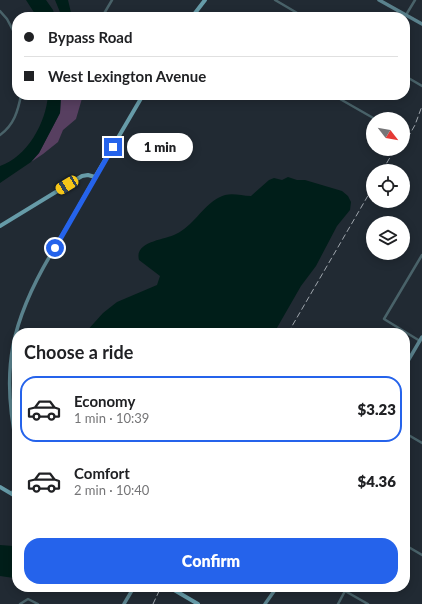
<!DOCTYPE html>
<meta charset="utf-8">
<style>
:root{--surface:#fff;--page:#f2f2f2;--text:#202124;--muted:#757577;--line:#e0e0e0;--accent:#2563eb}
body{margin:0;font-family:Lato,sans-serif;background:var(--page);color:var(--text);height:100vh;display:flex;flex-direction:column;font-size:15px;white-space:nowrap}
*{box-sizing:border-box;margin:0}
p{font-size:13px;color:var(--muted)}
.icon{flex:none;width:22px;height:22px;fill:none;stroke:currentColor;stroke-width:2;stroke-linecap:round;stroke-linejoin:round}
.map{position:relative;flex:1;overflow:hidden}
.panel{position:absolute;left:12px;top:328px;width:398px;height:264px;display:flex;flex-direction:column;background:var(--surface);border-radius:16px;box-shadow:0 2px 10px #0003}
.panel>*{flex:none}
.hud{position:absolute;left:12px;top:12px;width:398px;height:88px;border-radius:16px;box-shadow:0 2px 10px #0003;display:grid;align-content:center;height:88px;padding:0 12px;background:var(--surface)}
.needle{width:26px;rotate:121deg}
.fabs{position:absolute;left:366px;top:112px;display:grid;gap:8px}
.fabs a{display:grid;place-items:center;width:44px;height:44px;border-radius:50%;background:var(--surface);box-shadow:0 2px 10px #0003;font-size:20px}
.end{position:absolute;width:18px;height:18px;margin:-9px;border:5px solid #2563eb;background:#fff;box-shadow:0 0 0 2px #fff}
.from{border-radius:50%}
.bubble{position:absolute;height:28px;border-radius:14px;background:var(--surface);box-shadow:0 2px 10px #0003;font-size:13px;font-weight:800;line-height:28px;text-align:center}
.car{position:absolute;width:12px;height:24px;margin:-12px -6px;border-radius:5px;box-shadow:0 0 3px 1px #0007;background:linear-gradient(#f5c518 24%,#345 0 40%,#f5c518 0 76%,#345 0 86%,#f5c518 0)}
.hud b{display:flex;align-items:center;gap:14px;height:38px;font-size:15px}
.hud b+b{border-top:1px solid var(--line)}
.hud i{width:10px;height:10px;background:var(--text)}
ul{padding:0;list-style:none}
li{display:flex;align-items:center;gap:12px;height:66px;margin:0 8px 6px;padding:0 4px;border:2px solid transparent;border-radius:16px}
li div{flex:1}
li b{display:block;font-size:15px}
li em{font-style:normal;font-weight:800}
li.current{border-color:var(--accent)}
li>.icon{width:36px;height:36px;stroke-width:1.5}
h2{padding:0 12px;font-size:18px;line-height:48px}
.primary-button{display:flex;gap:8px;margin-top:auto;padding:8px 12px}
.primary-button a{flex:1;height:46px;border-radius:16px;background:var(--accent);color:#fff;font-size:16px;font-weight:800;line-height:46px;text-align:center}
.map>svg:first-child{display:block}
.green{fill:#573f60}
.water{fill:#001e19}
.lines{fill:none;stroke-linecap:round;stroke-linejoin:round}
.street{stroke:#496269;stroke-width:2.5}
.secondary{stroke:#5a828d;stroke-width:3.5}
.primary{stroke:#669ba8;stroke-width:4}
.rail{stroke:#9fa6ad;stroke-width:1;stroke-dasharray:6 3;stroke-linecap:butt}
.route{stroke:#2563eb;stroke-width:5}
</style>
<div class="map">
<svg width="422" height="604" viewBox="0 0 422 604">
<rect width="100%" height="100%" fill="#212a33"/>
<!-- green -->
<path class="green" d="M61,95H83L76,119L63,130L58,142L43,154L31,162L39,153L60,113Z"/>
<!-- water -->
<path class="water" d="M26,0H46L53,10L55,17H37Z
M55,0H68L72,17H62Z
M48,95H61L60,113L39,153L31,162L0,183V166C27,157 46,123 48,95Z
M288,177L297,180H305L342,191L348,196L351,202L350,210L337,226L316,266L301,286L274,333H85L103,313L117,302L157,285L160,276L139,260C134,241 165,240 176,234C193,226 202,207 218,198C230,191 239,196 251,196L269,180L274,178L282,180Z
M17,541V581L14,578L0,576V545L13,546Z"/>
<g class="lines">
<!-- street -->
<path class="street" d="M275,0L304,17
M0,11L7,19L17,38
M194,13L201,17
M406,15L415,0
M102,17L112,0
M405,76L422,86
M333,95L375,119
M0,135C14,125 18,111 21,95
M420,341L384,319L422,255
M405,433L422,443
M405,545L422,555
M338,587L368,604
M20,604L28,599L38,604
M338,604L345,591"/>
<!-- secondary -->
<path class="secondary" d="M379,0L422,24
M405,366L422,337
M17,446C0,369 12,320 51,254C66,228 81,203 95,177
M12,494L17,483
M124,604L134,587
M265,604L277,587"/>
<!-- primary -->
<path class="primary" d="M192,17L205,0
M0,226L82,176L88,175L95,177L143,95
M0,487L17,497
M169,587L198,604"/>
<!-- rail -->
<path class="rail" d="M403,146L415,125L422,106
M382,171L395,149
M288,333L373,187
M153,604L161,587"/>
</g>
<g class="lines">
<!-- route -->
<path class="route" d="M55,248L113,147"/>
</g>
</svg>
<div class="fabs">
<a><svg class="needle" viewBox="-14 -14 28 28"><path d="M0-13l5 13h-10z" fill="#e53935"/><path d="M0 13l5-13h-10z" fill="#757577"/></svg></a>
<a><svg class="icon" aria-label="locate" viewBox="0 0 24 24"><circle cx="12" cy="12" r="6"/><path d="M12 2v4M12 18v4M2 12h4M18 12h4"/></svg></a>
<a><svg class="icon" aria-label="layers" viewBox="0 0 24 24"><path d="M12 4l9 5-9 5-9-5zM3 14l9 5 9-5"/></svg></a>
</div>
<i class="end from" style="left:55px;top:248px"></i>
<i class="end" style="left:113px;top:147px"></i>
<div class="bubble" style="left:127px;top:133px;width:66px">1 min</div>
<i class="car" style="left:67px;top:185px;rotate:239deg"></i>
<div class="hud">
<b><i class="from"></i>Bypass Road</b>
<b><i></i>West Lexington Avenue</b>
</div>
<section class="panel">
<h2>Choose a ride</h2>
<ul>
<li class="current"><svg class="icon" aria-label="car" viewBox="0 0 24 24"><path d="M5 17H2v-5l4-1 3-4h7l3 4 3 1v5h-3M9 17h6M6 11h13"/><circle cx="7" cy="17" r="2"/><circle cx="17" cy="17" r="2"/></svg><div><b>Economy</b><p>1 min · 10:39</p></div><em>$3.23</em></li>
<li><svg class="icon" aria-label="car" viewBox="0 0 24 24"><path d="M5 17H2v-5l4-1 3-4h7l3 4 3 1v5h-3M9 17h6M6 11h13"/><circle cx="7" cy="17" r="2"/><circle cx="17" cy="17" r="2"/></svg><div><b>Comfort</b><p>2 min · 10:40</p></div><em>$4.36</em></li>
</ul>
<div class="primary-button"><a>Confirm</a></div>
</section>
</div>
